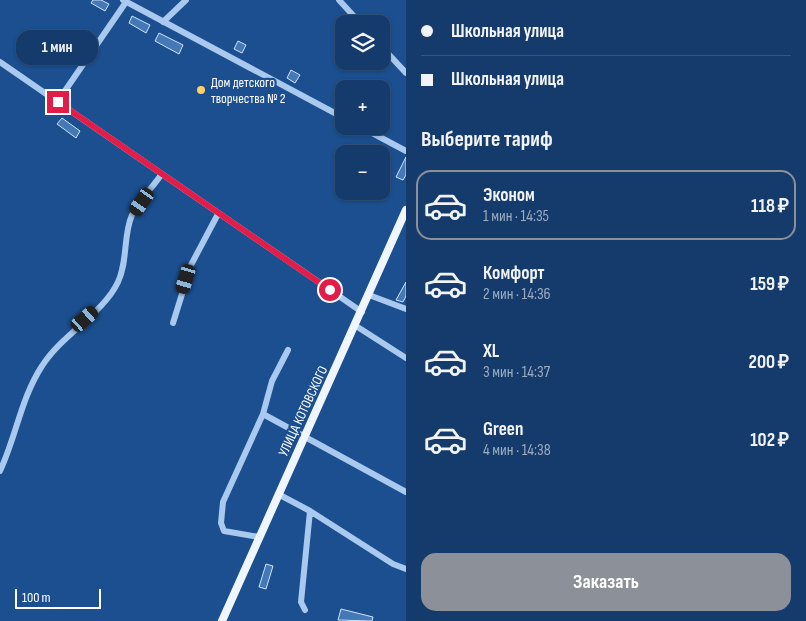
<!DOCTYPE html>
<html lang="ru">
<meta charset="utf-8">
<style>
:root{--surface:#143b6b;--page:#214673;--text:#f1f3f6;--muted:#9dadc1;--line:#33557e;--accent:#8c9099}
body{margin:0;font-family:"Sofia Sans Condensed",sans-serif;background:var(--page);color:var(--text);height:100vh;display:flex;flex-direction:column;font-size:19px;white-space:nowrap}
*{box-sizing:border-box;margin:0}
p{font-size:16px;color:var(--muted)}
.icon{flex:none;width:28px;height:28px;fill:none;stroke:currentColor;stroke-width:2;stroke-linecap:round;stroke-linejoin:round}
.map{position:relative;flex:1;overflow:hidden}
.panel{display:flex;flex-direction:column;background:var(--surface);width:400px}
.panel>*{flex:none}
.guide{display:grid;align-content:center;height:110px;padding:0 15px;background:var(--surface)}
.tools{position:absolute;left:335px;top:15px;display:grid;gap:10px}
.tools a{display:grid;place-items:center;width:55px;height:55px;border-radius:10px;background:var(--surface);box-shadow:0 1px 4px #0004,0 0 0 1px var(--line);font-size:25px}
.scale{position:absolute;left:15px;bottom:12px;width:86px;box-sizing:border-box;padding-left:5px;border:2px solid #fff;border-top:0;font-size:14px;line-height:18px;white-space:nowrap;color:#fff;-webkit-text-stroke:4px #1b4f8f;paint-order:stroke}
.end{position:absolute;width:22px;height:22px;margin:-11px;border:6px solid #e11d48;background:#fff;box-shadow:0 0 0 2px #fff}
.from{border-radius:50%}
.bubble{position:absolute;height:35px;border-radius:15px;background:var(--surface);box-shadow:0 1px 4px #0004,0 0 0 1px var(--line);font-size:16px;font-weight:700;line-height:35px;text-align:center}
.car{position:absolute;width:15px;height:30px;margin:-15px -8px;border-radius:6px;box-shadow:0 0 4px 1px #0007;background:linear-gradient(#222 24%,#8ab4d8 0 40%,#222 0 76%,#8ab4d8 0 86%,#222 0)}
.guide b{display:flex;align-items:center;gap:18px;height:48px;font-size:19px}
.guide b+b{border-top:1px solid var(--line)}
.guide i{width:12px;height:12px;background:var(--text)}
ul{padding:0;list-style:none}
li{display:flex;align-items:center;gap:15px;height:70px;margin:0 10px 8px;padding:0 5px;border:2px solid transparent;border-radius:15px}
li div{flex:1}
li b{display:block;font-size:19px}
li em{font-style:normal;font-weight:700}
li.on{border-color:var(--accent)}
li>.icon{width:45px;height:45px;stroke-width:1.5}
h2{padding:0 15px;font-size:22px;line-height:60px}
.button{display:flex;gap:10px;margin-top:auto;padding:10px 15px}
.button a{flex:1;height:58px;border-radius:15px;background:var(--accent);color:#fff;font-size:20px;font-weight:700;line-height:58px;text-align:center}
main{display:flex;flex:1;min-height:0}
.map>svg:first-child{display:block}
.building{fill:#4478b7;stroke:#cfe3fa}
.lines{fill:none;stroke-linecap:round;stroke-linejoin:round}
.minor{stroke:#a9c9ee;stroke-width:6}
.major{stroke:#f0f6ff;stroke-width:8}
.route{stroke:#e11d48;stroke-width:6}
.poi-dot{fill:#ffd166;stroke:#1b4f8f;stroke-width:2}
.labels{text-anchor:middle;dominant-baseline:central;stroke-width:4.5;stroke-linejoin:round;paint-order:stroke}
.poi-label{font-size:14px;fill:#fff;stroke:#1b4f8f;text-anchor:start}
.street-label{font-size:14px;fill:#fff;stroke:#1b4f8f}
</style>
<main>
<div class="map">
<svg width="406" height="621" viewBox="0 0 406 621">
<rect width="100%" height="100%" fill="#1b4f8f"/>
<!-- building -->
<path class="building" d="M93,0H101L109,4L105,11L91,3Z
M132,16L150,25L146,33L129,23Z
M159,33L183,45L179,54L155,41Z
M238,41L246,45L242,53L234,49Z
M291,70L300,75L295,83L287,78Z
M62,118L80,131L76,138L57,124Z
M406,157V175L403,180L396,177Z
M406,282V296L403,302L396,300Z
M266,564L273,566L266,589L259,587Z
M341,609L373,617L372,621L338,620Z"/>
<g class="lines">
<!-- minor -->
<path class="minor" d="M123,0L344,118
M339,0L361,24
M163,22L186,0
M381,46L406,73
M0,62L362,312
M58,101L126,2
M359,126L406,151
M369,295L406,309
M173,323L191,265L218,214
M356,326L406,358
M263,414L406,492
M0,471C16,437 21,398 42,366C62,334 103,314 118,282C128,261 123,235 132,215C139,201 152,188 161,175
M278,494L310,511L393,564L406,569
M259,537L224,531L221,523L223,502L263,414L272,381L288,350
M305,610L301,602L310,511"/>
<!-- major -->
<path class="major" d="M222,621L406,210"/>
</g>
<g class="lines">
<!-- route -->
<path class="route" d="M58,102L330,290"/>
</g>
<!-- markers -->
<circle class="poi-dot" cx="201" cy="90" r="5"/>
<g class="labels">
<!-- poi labels -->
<g class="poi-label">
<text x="211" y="82">Дом детского<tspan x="211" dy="16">творчества № 2</tspan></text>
</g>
<!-- street labels -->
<g class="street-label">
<text transform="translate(303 411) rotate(-65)">УЛИЦА КОТОВСКОГО</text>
</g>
</g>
</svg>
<div class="tools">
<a><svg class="icon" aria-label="layers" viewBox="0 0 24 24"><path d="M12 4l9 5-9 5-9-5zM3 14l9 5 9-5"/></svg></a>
<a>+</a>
<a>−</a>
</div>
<div class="scale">100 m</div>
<i class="end from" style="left:330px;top:290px"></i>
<i class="end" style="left:58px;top:102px"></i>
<div class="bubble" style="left:16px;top:30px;width:82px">1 мин</div>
<i class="car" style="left:142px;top:202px;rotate:215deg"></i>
<i class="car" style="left:186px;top:279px;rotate:197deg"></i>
<i class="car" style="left:85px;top:319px;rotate:49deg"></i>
</div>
<section class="panel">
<div class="guide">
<b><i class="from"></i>Школьная улица</b>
<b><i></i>Школьная улица</b>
</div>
<h2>Выберите тариф</h2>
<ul>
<li class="on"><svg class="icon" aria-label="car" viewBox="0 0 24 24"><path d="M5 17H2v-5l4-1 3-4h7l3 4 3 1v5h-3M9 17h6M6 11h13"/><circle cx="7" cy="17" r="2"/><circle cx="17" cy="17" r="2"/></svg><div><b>Эконом</b><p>1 мин · 14:35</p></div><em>118 ₽</em></li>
<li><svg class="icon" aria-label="car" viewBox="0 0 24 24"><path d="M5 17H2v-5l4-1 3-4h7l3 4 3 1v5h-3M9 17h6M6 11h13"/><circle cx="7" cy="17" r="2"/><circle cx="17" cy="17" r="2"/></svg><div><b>Комфорт</b><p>2 мин · 14:36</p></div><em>159 ₽</em></li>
<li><svg class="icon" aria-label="car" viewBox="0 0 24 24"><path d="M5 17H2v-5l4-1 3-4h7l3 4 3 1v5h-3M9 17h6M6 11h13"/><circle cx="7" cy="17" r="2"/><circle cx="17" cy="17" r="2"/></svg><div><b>XL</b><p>3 мин · 14:37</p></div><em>200 ₽</em></li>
<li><svg class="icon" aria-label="car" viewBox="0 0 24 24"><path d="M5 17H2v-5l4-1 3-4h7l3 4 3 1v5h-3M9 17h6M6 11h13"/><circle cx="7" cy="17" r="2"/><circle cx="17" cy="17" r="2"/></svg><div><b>Green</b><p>4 мин · 14:38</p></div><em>102 ₽</em></li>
</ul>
<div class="button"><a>Заказать</a></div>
</section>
</main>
